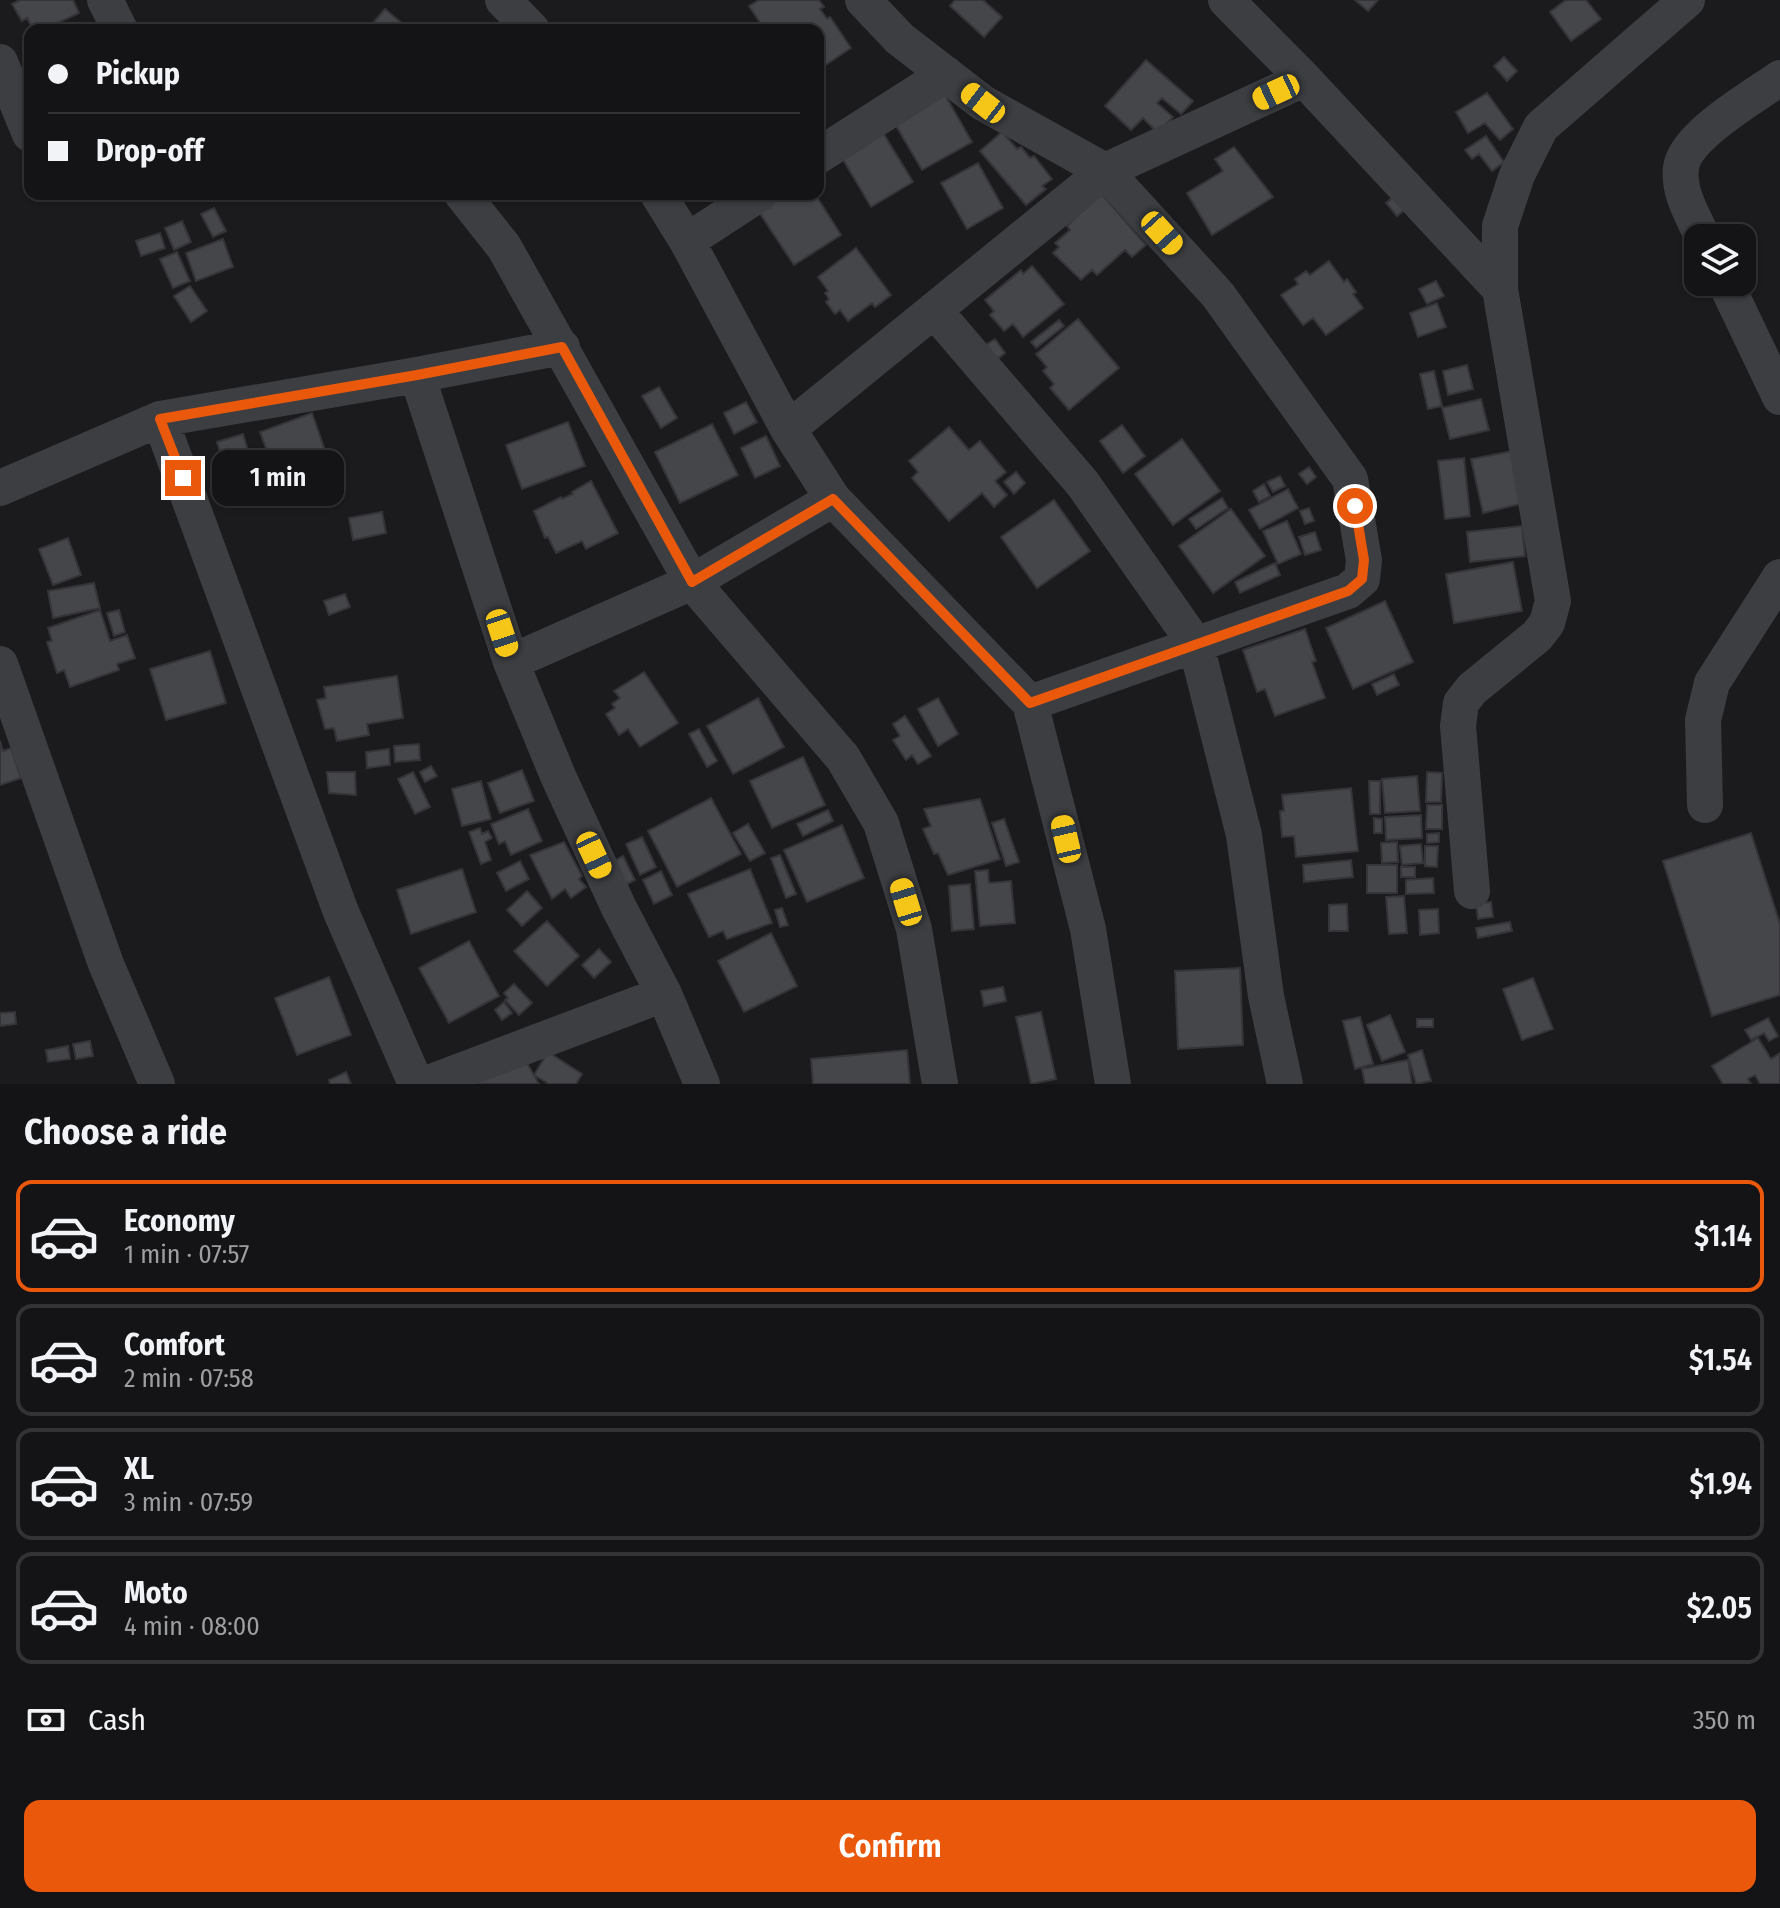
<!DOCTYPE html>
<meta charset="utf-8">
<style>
:root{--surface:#141416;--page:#1d1d1f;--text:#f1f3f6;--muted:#9d9ea1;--line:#333335;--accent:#ea580c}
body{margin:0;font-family:"Fira Sans Condensed",sans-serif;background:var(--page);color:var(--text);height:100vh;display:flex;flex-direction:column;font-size:30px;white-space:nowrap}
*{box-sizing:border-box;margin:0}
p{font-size:26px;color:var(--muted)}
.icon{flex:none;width:44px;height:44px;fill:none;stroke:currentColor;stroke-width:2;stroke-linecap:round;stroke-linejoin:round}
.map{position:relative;height:1084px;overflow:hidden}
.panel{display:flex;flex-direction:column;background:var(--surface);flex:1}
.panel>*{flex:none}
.guide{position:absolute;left:24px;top:24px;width:800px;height:176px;border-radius:16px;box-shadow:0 2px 6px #0004,0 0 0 2px var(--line);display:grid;align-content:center;height:176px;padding:0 24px;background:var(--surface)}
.fabs{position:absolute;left:1684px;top:224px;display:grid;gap:16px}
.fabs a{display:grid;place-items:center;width:72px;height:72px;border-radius:16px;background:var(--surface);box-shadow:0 2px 6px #0004,0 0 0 2px var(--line);font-size:40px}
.end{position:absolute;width:36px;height:36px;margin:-18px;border:10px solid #ea580c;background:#fff;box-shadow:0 0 0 4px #fff}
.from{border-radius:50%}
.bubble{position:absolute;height:56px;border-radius:16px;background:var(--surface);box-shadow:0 2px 6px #0004,0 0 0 2px var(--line);font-size:26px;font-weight:600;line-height:56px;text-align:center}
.car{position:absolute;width:24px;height:48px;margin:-24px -12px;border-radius:10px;box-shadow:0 0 6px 2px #0007;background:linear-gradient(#f5c518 24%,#345 0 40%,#f5c518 0 76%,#345 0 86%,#f5c518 0)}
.guide b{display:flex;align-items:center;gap:28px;height:76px;font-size:30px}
.guide b+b{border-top:2px solid var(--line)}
.guide i{width:20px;height:20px;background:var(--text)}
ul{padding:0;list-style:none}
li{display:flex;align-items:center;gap:24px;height:112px;margin:0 16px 12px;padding:0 8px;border:4px solid var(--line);border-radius:16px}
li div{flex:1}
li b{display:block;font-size:30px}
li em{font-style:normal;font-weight:600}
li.current{border-color:var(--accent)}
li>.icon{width:72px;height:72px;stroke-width:1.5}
h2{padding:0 24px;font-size:36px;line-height:96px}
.pay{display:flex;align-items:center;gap:20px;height:88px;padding:0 24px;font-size:30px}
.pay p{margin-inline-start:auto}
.cta{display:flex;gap:16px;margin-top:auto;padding:16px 24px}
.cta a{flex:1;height:92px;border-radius:16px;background:var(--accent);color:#fff;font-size:32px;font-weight:600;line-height:92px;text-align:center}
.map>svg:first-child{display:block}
.building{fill:#45464a;stroke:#353539;stroke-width:2}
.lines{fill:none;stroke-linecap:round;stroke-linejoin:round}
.minor{stroke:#3c3e42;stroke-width:36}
.route{stroke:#ea580c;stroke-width:10}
</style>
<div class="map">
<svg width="1780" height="1084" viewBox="0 0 1780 1084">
<rect width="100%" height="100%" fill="#1b1b1d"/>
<!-- building -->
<path class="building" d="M20,0H73L79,13L43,30H33L27,18L22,21L12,4Z
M759,0H819L824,7L820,9L827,19L830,17L851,48L818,70V30H765L749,6Z
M955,0H983L1002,17L984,37L950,6Z
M1355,0H1378L1368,11Z
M1566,0H1586L1601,19L1571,41L1550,12Z
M385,9L410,30H367Z
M1504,57L1517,71L1507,81L1494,66Z
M1146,60L1193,101L1181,114L1162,98L1157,103L1173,117L1158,133L1143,118L1131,130L1105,106Z
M1487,93L1513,129L1500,140L1485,123L1468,133L1456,112Z
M945,95L972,142L922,170L895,124Z
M882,131L913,182L871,207L841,156Z
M1002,132L1017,149L1021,147L1030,158L1034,156L1052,179L1042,186L1046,189L1026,205L980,151Z
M1486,136L1504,162L1492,171L1479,154L1472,159L1465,150Z
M1234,147L1273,197L1212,235L1187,193L1223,171L1215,159Z
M978,163L1003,208L967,229L941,183Z
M1100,192L1146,245L1132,257L1125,250L1097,275L1092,270L1081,280L1053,253L1059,247L1055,243L1070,230L1067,226Z
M780,194H815L841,235L794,265L757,209Z
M1397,194L1408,207L1397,216L1386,203Z
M214,208L226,231L213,237L201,214Z
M182,221L191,242L174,250L165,228Z
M160,233L165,248L141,256L136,241Z
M223,239L233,267L196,281L186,253Z
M856,248L891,295L875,307L872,303L848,321L840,310L835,314L826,302L829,299L825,293L828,291L818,277Z
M177,252L190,281L173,288L160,259Z
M1329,261L1344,282L1347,279L1356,292L1353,294L1363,308L1326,335L1313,318L1303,325L1281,295L1298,284L1295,279L1306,271L1310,275Z
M1032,266L1064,304L1023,337L1013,324L1004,331L990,315L994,311L985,300L1021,270L1023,274Z
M1436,281L1444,296L1427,304L1419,289Z
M190,286L207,311L191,322L174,296Z
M1437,303L1446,327L1418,337L1410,313Z
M1078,319L1119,368L1069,410L1050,388L1054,384L1043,371L1047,367L1036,354Z
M1059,320L1064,326L1036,348L1031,342Z
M995,339L1005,353L995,361L984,346Z
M1467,365L1473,389L1448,395L1443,371Z
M1434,371L1442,406L1428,409L1420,374Z
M659,387L677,418L661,428L642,396Z
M1481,399L1489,430L1450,439L1442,408Z
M746,402L757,422L734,434L724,413Z
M312,413L329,462L278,481L260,432Z
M568,422L585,466L522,489L506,445Z
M712,424L738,475L680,503L655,452Z
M1122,425L1145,456L1123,473L1100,441Z
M949,427L969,450L980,441L1006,472L995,481L1007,495L994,507L982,493L949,521L912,478L918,472L909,461Z
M243,434L256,478L231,486L217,442Z
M766,436L780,466L755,478L741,448Z
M1182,439L1220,491L1173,525L1135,474Z
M1513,451L1524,503L1483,513L1471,459Z
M1464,458L1470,516L1445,519L1438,461Z
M1309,467L1316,477L1307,484L1299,474Z
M1016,472L1025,483L1014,494L1004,482Z
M1280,476L1285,486L1273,492L1267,482Z
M591,481L618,533L586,549L582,541L556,553L548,537L545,538L534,511L561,497L562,499L573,494L572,492Z
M1264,484L1270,496L1259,502L1253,491Z
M1288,489L1298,508L1260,529L1249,510Z
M1222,498L1228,508L1196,529L1189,519Z
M1054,500L1090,551L1037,588L1001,537Z
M1309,508L1314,521L1305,524L1300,511Z
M1231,509L1265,556L1213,593L1179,546Z
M382,512L386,533L353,540L349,518Z
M1287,521L1301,554L1278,564L1263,531Z
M1522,526L1525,556L1470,562L1467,532Z
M1315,532L1321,550L1305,555L1299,537Z
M68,538L81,575L53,585L39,549Z
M1513,562L1522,611L1454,623L1446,574Z
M1275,563L1280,575L1240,593L1235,582Z
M94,583L100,608L53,618L48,591Z
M345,594L350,607L329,615L324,601Z
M1385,601L1413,662L1353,689L1326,628Z
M100,610L110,641L127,635L135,658L117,664L119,670L70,687L64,670L57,673L47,642L52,641L48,628Z
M119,610L125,632L114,636L107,613Z
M1305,629L1316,661L1312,662L1325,698L1275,716L1265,689L1257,692L1243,650Z
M210,651L226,703L166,720L150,669Z
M644,672L678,723L640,747L628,729L619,735L606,714L615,708L612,704L620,698L614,691Z
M1394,674L1399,685L1377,695L1372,684Z
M397,676L403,718L367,724L369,735L337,741L334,728L325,729L317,700L326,698L324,687Z
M758,698L784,747L733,774L707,726Z
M938,698L958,734L938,746L918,709Z
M905,716L931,756L918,764L912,755L906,760L893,740L900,736L893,724Z
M699,729L717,761L707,767L689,734Z
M0,741L3,751L11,748L21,778L0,785Z
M419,744L420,760L395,762L394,746Z
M389,749L390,765L367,768L366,752Z
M803,757L825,805L772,828L750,781Z
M431,766L437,776L425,782L420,772Z
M522,770L534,801L500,813L488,783Z
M327,772H355L356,795L329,793Z
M413,772L430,807L415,814L398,779Z
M1427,772L1442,773L1441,802H1426Z
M1417,776L1420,811L1385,813L1382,779Z
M481,781L491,819L462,826L452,789Z
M1369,781H1380V814H1370Z
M1351,788L1358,851L1296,857L1294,836L1282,837L1280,811H1284L1282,795Z
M711,798L741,854L677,887L648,831Z
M980,799L1000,859L948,875L938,853L934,854L923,829L931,826L924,809Z
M1427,805H1442V829H1426Z
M528,809L542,841L511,855L505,841L499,844L491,824Z
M828,810L833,821L803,836L797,824Z
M1421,815L1422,838L1386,840L1385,817Z
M1374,818L1382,819V833H1374Z
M1004,819L1019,862L1006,866L992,823Z
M748,824L765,853L750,861L733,833Z
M842,825L864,878L807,902L784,850Z
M480,828L482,834L488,831L492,838L485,842L491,860L481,864L469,832Z
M1439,833V842L1427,843V834Z
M1751,833L1780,924V995L1712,1016L1663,861Z
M642,837L656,867L640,875L626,844Z
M564,842L582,876L579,879L586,887L571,898L565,889L552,899L530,855Z
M1397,842L1398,862L1382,863L1381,843Z
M1421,844L1423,863L1402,865L1400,846Z
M1425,846H1438L1437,867L1425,866Z
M780,855L796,894L786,898L771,858Z
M623,856L635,880L625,885L612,862Z
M1351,860L1353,877L1304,882L1303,865Z
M520,861L529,879L506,891L497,873Z
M1367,865H1397V893H1367Z
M1401,867H1415V877H1401Z
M462,869L476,912L411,934L397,890Z
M750,869L772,923L727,939L723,931L709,937L688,894Z
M988,870L989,883L1011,881L1015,923L980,926L975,871Z
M661,871L672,895L654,904L643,880Z
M1433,878L1434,893L1406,894V880Z
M970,884L974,929L952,931L949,886Z
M527,891L542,908L522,926L507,910Z
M1404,896L1407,933L1389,934L1386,897Z
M1491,902L1493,917L1478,919L1476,903Z
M1347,904L1348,931H1329V905Z
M782,908L788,925L780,927L775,910Z
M1438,909L1439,933L1420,935L1419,910Z
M547,921L579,956L547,986L514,951Z
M1510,922L1512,931L1478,938L1476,928Z
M771,933L797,986L744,1012L718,961Z
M469,941L499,996L449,1023L419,968Z
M599,949L611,962L594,978L582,965Z
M1240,968L1243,1045L1178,1049L1175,971Z
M329,977L351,1035L297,1055L275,998Z
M1533,978L1553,1029L1522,1040L1503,989Z
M514,984L532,1003L519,1015L505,1000L508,998L504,993Z
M1003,987L1006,1001L984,1006L981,991Z
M504,1002L512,1013L502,1020L495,1010Z
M15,1012L16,1024L0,1026V1013Z
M1041,1012L1056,1079L1031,1084L1016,1017Z
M1390,1015L1405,1052L1382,1061L1367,1025Z
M1360,1017L1373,1064L1355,1069L1343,1021Z
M1768,1018L1778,1036L1769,1041L1764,1033L1751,1040L1745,1030Z
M1417,1019H1433V1027H1417Z
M1758,1038L1771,1059L1780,1053V1084H1760L1755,1075L1748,1079L1751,1084H1723L1712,1066Z
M90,1041L93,1056L76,1059L73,1044Z
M68,1046L70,1059L48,1062L46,1050Z
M907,1050L910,1084H813L811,1059Z
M1422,1050L1431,1081L1416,1084L1408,1055Z
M520,1051L539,1084H462Z
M548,1052L582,1074L576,1084H549L534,1075Z
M1408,1060L1412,1084H1365L1362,1069Z
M346,1072L351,1084H330L329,1080Z"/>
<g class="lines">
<!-- minor -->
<path class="minor" d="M105,0L120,30
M503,0L532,30
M863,0L900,39L983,103L1105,171L1218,295L1350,479L1364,560L1362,579L1348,591L1030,703
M1226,0L1304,79L1500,289
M0,62L30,134
M818,156L946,74
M462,194L504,247L692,582L843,758L881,823L914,929L940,1084
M658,194L687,241L788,429L833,499L1030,703L1088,929L1113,1084
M1703,238C1693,216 1678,193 1681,168C1684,136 1755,96 1780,78
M687,241L759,194
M1725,282L1780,397
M934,310L1083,484L1196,645L1244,835L1266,996L1285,1084
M417,375L511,662L558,776L619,908L664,994L702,1084
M160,419L341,912L416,1084
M788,429L1105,171L1304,79
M0,488L160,419L417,375L562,347
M511,662L692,582L833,499
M0,664L106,964L157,1084
M1705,805L1703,720L1712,683L1780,577
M1472,891L1458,726L1461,703L1472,689L1537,636L1547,623L1553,601L1500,289V226L1517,175L1541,127L1687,0
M426,1084L664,994"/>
</g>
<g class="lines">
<!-- route -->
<path class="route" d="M183,478L160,419L417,375L562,347L692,582L833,499L1030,703L1348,591L1362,579L1364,560L1355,506"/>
</g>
</svg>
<div class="fabs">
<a><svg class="icon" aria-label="layers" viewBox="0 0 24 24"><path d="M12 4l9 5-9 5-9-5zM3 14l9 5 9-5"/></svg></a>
</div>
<i class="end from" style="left:1355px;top:506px"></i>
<i class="end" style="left:183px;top:478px"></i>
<div class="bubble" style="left:212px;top:450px;width:132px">1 min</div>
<i class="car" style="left:1276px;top:92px;rotate:245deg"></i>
<i class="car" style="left:983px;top:103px;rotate:308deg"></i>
<i class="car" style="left:1162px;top:233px;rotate:138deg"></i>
<i class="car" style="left:502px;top:633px;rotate:162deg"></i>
<i class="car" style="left:1066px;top:839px;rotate:347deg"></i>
<i class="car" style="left:594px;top:855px;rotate:155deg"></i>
<i class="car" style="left:906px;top:902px;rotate:343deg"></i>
<div class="guide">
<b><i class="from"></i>Pickup</b>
<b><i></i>Drop-off</b>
</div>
</div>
<section class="panel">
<h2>Choose a ride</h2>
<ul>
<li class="current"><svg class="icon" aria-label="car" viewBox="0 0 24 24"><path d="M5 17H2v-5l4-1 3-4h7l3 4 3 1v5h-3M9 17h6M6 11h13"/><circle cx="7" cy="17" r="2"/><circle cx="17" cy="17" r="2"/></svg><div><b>Economy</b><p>1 min · 07:57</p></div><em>$1.14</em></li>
<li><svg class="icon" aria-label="car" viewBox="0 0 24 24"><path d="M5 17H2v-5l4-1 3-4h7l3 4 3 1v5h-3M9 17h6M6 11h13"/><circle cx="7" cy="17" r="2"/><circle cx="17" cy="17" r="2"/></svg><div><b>Comfort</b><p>2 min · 07:58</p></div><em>$1.54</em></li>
<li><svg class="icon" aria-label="car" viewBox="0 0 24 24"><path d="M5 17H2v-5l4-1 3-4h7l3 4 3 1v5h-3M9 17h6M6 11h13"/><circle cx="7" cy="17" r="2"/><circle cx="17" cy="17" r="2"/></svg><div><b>XL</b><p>3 min · 07:59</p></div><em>$1.94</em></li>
<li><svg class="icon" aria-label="car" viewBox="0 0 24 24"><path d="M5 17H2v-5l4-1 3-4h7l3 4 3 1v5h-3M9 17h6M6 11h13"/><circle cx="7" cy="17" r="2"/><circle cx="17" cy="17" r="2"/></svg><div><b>Moto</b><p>4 min · 08:00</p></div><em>$2.05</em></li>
</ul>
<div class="pay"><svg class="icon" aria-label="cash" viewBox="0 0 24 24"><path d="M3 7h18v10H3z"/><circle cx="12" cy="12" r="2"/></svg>Cash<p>350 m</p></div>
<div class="cta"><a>Confirm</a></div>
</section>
